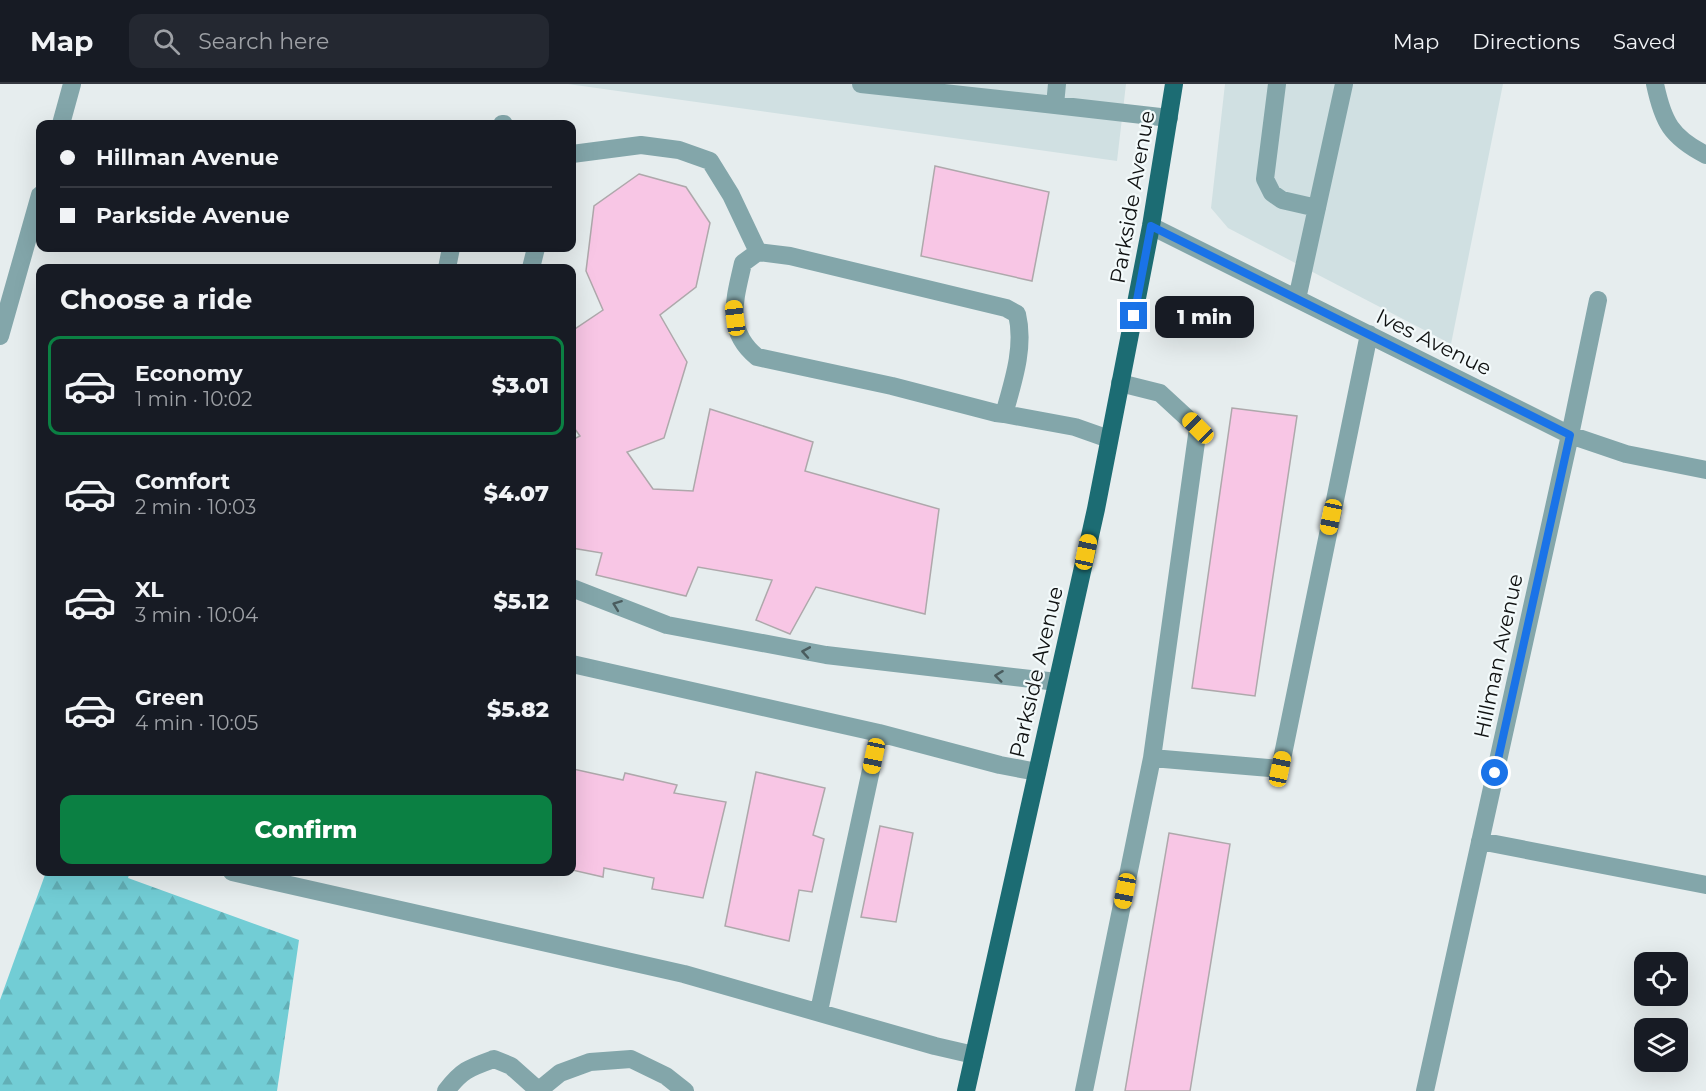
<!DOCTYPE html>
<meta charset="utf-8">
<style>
:root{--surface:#171b24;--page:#242831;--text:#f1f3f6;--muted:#9ea1a6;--line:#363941;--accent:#0b8043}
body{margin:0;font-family:Montserrat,sans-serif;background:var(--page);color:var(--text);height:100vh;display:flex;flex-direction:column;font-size:22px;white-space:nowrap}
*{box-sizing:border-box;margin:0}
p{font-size:20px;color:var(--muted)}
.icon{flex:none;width:33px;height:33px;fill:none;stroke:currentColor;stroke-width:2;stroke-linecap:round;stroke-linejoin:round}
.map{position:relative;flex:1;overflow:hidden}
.drawer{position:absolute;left:36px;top:180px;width:540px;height:612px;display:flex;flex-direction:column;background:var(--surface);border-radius:12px;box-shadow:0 6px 24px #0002}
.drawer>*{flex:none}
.guide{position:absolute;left:36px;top:36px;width:540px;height:132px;border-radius:12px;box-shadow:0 6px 24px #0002;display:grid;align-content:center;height:132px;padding:0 24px;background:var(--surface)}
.fabs{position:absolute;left:1634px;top:868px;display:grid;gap:12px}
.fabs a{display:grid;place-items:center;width:54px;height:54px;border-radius:12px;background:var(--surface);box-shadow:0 6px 24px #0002;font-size:30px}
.end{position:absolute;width:27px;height:27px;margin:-14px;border:8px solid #1a73e8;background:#fff;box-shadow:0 0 0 3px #fff}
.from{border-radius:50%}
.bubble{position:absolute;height:42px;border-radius:12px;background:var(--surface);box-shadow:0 6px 24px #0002;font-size:20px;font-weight:800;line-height:42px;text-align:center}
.car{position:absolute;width:18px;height:36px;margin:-18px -9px;border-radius:8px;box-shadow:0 0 4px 2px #0007;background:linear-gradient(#f5c518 24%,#345 0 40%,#f5c518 0 76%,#345 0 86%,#f5c518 0)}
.guide b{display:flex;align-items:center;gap:21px;height:57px;font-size:22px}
.guide b+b{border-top:2px solid var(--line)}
.guide i{width:15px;height:15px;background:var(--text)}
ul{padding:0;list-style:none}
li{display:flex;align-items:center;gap:18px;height:99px;margin:0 12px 9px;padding:0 12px;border:3px solid transparent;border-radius:12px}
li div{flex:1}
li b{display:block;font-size:22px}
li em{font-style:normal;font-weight:800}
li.active{border-color:var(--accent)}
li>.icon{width:54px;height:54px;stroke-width:1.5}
h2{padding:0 24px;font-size:27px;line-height:72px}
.cta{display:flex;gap:12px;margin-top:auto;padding:12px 24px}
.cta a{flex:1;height:69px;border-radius:12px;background:var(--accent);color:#fff;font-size:24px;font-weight:800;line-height:69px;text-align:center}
header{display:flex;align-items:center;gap:36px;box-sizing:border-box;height:84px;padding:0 30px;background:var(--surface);border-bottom:2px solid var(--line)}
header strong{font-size:28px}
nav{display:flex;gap:33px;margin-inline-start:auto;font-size:21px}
.search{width:420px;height:54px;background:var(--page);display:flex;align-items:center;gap:15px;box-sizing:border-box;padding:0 21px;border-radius:12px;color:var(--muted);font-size:22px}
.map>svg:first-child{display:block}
.built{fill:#d0e0e2}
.forest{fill:url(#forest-firs)}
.building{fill:#f8c6e5;stroke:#aea8ab;stroke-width:1.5}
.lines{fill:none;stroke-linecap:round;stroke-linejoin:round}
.minor{stroke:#83a6aa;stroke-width:18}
.major{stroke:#1c6c73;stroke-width:18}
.oneway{stroke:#4a5c5e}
.route{stroke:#1a73e8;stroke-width:8}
.labels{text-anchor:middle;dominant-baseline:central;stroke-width:4.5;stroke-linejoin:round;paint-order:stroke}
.street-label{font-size:21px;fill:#101212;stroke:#f3fafb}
</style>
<header>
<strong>Map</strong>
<div class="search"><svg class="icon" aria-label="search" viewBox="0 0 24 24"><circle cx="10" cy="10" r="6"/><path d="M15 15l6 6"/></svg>Search here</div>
<nav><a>Map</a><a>Directions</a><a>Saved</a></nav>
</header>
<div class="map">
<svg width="1706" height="1007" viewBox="0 0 1706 1007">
<defs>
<pattern id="forest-firs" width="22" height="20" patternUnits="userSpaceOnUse" patternTransform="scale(1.5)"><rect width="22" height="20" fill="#72cdd5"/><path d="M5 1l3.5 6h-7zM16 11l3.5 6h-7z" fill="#62afb6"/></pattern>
</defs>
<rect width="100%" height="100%" fill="#e6edee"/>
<!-- built -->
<path class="built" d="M568,0H1126L1117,77Z
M1225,0H1503L1451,260L1228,144L1211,124Z"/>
<!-- forest -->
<path class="forest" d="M46,788H130L128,794L299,856L277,1007H0V916Z"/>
<!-- building -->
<path class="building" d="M935,82L1049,108L1032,197L921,172Z
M639,90L686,103L710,139L696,203L660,231L687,278L664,354L627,368L653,405L693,407L710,325L813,358L805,387L939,425L925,530L816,503L790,550L756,536L772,496L698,483L686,512L596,491L602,469L572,464V356L580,352L572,341V247L603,226L586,187L594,122Z
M1232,324L1297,332L1255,612L1192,604Z
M572,676L575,677L573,685L623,696L625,689L677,701L674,709L726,718L703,814L652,805L654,794L604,784L603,793L572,786Z
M756,688L825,704L813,751L824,755L812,808L799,806L789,857L725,842Z
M880,742L913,749L896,838L861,833Z
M1169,749L1230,760L1190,1007H1125Z"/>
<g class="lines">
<!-- minor -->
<path class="minor" d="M861,0L1055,21L1057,0
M1277,0L1265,95L1272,109L1282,116L1317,124
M1655,0C1663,38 1671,53 1706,71
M1055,21L1169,34
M61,40L72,0
M502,40H504
M572,70L641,61L679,66L710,77L731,111L758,168
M1151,142L1570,351L1626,370L1706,386
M447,184L451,164
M531,184L536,164
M1297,215L1344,0
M0,252L40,111
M1004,330C1013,298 1025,263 1017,230L1006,224L790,172L758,168L743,179C735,215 724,246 757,273L892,302L996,329L1004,330L1075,343L1109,355
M572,504L667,541L826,571L1057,598
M572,580L879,649L1000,681L1037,688
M1152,674L1280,685L1369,250
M1480,757L1706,801
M232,788L684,890L935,962L974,971
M819,927L879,649
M446,1007C462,986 469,984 494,975L511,982L538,1006
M538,1007L560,989L590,978L631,975L666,992L685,1007
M1084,1007L1152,674L1198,344L1160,309L1120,299
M1425,1007L1570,351L1598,216"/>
<!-- major -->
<path class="major" d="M966,1007L1096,425L1151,142L1174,0"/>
</g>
<!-- one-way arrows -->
<defs><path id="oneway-chevron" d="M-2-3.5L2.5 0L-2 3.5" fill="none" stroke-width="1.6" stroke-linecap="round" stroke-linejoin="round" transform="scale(1.5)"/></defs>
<g class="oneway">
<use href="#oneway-chevron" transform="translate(617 521) rotate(-159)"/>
<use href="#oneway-chevron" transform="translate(806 568) rotate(-170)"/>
<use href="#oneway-chevron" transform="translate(999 592) rotate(-173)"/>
</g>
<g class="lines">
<!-- route -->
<path class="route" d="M1134,232L1151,142L1570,351L1495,689"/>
</g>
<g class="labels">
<!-- street labels -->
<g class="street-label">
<text transform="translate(1132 113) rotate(-80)">Parkside Avenue</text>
<text transform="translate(1434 258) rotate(26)">Ives Avenue</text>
<text transform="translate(1498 572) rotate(-78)">Hillman Avenue</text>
<text transform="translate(1036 588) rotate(-77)">Parkside Avenue</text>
</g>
</g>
</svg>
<div class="fabs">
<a><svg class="icon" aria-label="locate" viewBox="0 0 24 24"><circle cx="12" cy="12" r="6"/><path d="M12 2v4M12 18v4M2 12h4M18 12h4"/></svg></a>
<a><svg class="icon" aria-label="layers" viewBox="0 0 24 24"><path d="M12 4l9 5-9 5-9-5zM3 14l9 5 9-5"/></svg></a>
</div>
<i class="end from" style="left:1495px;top:689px"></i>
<i class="end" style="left:1134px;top:232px"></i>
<div class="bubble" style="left:1155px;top:212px;width:99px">1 min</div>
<i class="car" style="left:735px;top:234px;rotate:353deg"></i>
<i class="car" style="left:1198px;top:344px;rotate:315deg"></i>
<i class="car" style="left:1331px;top:433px;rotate:192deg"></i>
<i class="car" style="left:1086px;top:468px;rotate:12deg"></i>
<i class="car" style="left:874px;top:672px;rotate:192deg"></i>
<i class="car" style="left:1280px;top:685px;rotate:12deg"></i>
<i class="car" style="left:1125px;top:807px;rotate:191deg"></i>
<div class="guide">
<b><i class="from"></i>Hillman Avenue</b>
<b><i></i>Parkside Avenue</b>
</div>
<section class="drawer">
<h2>Choose a ride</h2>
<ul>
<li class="active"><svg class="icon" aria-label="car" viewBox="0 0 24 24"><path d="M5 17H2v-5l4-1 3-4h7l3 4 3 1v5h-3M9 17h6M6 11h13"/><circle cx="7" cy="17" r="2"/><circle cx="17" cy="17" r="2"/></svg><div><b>Economy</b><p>1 min · 10:02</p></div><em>$3.01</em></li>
<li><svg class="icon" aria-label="car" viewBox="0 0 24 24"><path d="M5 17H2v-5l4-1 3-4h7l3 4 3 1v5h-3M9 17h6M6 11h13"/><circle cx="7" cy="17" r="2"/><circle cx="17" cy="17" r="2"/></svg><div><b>Comfort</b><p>2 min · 10:03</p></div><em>$4.07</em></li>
<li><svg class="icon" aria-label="car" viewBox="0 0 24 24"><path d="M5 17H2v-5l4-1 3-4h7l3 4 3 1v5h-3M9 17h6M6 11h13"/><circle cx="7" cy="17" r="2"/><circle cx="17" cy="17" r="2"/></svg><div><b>XL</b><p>3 min · 10:04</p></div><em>$5.12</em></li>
<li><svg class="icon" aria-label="car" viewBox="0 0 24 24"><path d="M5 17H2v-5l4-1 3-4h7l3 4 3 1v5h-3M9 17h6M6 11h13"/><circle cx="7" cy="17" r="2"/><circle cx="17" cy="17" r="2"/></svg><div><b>Green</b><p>4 min · 10:05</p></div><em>$5.82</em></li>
</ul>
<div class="cta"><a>Confirm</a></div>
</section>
</div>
